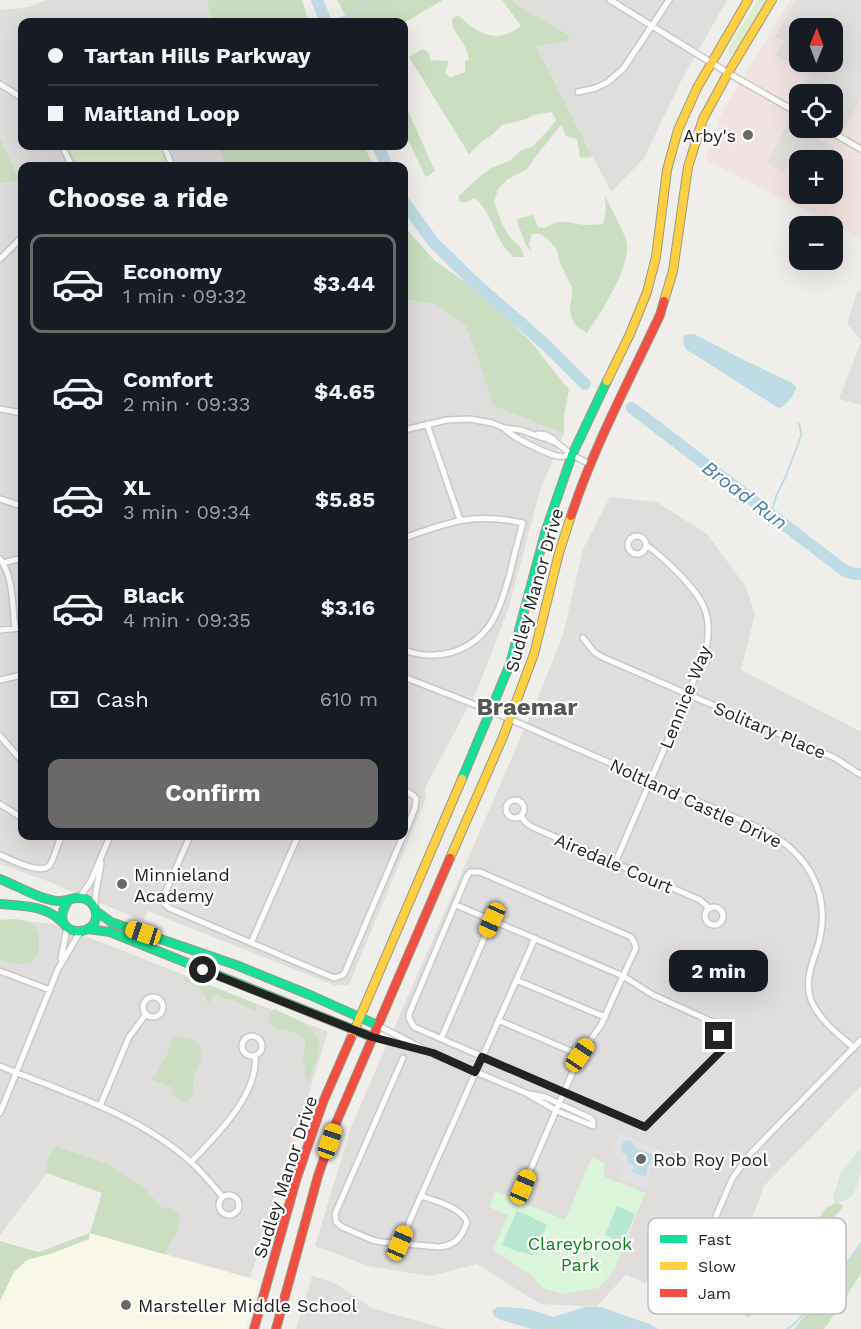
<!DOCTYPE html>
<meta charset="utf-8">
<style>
:root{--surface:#171b24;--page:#242831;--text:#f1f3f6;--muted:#9ea1a6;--line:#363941;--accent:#6a6968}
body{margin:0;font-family:"Work Sans",sans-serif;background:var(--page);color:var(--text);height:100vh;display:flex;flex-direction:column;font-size:22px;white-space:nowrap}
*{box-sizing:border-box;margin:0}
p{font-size:20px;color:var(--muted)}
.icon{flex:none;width:33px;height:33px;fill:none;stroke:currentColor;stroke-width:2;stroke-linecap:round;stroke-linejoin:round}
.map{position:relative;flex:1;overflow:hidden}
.drawer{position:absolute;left:18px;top:162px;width:390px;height:678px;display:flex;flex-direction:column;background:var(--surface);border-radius:12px;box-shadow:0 6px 24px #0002}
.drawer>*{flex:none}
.guide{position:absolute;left:18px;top:18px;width:390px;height:132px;border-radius:12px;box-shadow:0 6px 24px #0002;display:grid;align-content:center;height:132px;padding:0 30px;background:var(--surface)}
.needle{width:39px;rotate:1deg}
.buttons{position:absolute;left:789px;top:18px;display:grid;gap:12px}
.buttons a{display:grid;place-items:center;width:54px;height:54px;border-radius:12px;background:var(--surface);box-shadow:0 6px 24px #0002;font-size:30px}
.end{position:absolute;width:27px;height:27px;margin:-14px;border:8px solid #222;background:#fff;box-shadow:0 0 0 3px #fff}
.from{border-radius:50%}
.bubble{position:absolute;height:42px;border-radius:12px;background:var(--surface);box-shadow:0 6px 24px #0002;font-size:20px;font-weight:700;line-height:42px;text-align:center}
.car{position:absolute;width:18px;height:36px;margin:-18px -9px;border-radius:8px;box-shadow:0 0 4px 2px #0007;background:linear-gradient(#f5c518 24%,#345 0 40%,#f5c518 0 76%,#345 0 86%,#f5c518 0)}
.guide b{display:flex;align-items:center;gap:21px;height:57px;font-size:22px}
.guide b+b{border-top:2px solid var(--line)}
.guide i{width:15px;height:15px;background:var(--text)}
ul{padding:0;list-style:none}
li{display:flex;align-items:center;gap:18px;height:99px;margin:0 12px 9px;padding:0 18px;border:3px solid transparent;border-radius:12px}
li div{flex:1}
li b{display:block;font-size:22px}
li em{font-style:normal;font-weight:700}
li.active{border-color:var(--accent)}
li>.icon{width:54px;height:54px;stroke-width:1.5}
h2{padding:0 30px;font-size:27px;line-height:72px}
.pay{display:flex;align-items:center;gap:15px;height:66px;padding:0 30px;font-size:22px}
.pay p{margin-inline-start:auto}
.action{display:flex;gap:12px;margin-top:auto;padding:12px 30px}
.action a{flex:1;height:69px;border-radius:12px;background:var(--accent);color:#fff;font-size:24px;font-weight:700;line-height:69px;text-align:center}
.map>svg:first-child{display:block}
.residential{fill:#dfdedc}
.commercial{fill:#f1e3e1;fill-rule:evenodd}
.education{fill:#f8f7e8}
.grass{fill:#ddeccb}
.forest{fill:#cbdec1}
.wetland{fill:#d9e6de}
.park{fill:#daf5da}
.pitch{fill:#b7e6d2}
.parking{fill:#e0dfde;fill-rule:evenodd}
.plaza{fill:#e2e1e5;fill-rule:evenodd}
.water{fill:#bfdbe3}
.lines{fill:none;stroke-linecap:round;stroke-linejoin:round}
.stream{stroke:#bfdbe3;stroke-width:2}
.river{stroke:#bfdbe3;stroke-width:12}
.street-casing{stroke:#c9c8c7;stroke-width:8}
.fast-casing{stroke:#999a82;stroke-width:10}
.slow-casing{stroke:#999a82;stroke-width:10}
.jam-casing{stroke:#999a82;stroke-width:10}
.street{stroke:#fdfcfc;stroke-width:5}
.fast{stroke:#16e098;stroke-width:8}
.slow{stroke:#ffcf43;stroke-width:8}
.jam{stroke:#f24e42;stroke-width:8}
.route{stroke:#222;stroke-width:8}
.poi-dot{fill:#6a6968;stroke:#fff;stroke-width:2}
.labels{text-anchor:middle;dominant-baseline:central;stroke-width:4.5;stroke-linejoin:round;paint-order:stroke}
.poi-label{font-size:18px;fill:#222;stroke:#fff;text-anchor:start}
.street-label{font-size:18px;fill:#222;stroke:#fff}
.park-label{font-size:18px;fill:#0c8416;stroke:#fff}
.water-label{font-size:20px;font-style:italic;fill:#4a7aab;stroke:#fff}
.district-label{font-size:24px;font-weight:bold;fill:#555;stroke:#fff}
.key{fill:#fff;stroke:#bdbdbd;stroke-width:1.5}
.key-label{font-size:16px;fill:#222}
</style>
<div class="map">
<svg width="861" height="1329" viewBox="0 0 861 1329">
<rect width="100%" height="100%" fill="#f0eeeb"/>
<!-- residential -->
<path class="residential" d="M47,0H206L214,22H22V146H219L225,166H22V836H404V299L435,304L466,326L485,379L492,405L564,434L540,490L509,607L478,688L425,788L426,798L349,985H334L148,911L143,921L47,881L0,864V183L20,179L0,137V10L29,7Z
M513,0H727L681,81L644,158L611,192L535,45L566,41L515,4Z
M858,290L861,292V340L847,324Z
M861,342V405L839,399Z
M610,497L657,502L707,534L746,587L755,614L741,670L861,732V1086L764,1186L740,1251L717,1296L696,1303L626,1275L596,1307L540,1304L477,1264L431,1276L371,1267L315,1246L351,1127L537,700L563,635L583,549Z
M0,920H15L52,924L119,949L328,1032L250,1278L90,1233L102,1193L47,1173L0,1235Z
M312,1276L335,1283L372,1308L446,1329H296Z"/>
<!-- commercial -->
<path class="commercial" d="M790,0H861V238L706,160L713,135L723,111ZM800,28H832V62H800ZM800,94H832V128H800ZM800,160H832V194H800Z"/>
<!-- education -->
<path class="education" d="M90,1233L259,1281L246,1329H0V1240L42,1252Z"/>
<!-- grass -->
<path class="grass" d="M758,0H768L737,50L734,53L729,55V47Z
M68,146H160L163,154V161L159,165L155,166H78Z"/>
<!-- forest -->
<path class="forest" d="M206,0H302L309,22H214Z
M337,0H443L404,23L349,22Z
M502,0H513L515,4L570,36L566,41L536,46L592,156L589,158L580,157L577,139L566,136L562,126H560L536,156L527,169L508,179L498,189L494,202L502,224L510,237L521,248L524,257H513C510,253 506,249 503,245C493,230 490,211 475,198L464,203L459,201V196L479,177L491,168L511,160L520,151L533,146L551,127L556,120L552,112L533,115L527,119L502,125L492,135L481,142L469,154L409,57L422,49L428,52L431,60L449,61L445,72L450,78L465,72V61L469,60L466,48L453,28L452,19L458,15C478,34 496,45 521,26Z
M404,102L435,171L426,177L404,132Z
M0,137L20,180L0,183Z
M219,146H364L374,166H225Z
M605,196C610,207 625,233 627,243C630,268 601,313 587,333L577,327L571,317L570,306L572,294V288L560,263L557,250L549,240L541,234H532L529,244L532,253L526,245L516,219L533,215L538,227L545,228C564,216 569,225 588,225C593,225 598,224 603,224L606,211Z
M404,224L408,231L435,261L478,291L531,342L569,390L564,415V434L492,405L485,379L466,326L435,304L404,299Z
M0,920C10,919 24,918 32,924C37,928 39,935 39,941C41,969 19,966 0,960Z
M184,977L209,985L256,1004V1010H253L232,1000L224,998L216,994L213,995L208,1004C206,1001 206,997 204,994C200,986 192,984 184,981Z
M275,1009C292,1018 323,1027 319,1051C317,1060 311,1073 308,1083L304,1071L306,1065L302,1063L305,1047V1039C295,1029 281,1032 270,1024C268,1017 268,1013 275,1009Z
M176,1037C189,1036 204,1042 201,1058C200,1064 195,1070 194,1076C191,1089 198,1088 187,1103L171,1094L173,1088L151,1079L157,1074L162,1062L168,1053L172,1040Z
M56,1146L109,1165L143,1187L161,1207L166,1209L170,1207C191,1218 172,1240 164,1254L90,1233L89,1239L53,1253L27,1260L14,1272L0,1301V1241L39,1252L90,1233L102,1193L47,1173C46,1161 49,1155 56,1146Z
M835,1203L843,1205L841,1210L823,1228L796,1260L783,1267L781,1273L782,1279L749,1317L745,1316L748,1303L763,1277L774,1272L776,1267L782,1262L786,1252L796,1237L810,1229L817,1228L818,1219L826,1208Z
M861,1246V1273L843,1302L824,1329H794Z"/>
<!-- wetland -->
<path class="wetland" d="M861,1148C861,1171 861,1202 835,1203L833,1198L840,1175L844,1168Z"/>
<!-- park -->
<path class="park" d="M592,1157L605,1163L603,1169L605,1177L645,1193L614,1271L599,1288L563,1294L543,1288L532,1276L493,1250L508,1215L489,1207L495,1191L565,1220Z"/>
<!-- pitch -->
<path class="pitch" d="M617,1206L635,1214L623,1243L605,1235Z
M517,1211L534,1218L527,1236L534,1219L547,1225L533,1256L520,1251L519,1252L502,1245Z"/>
<!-- parking -->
<path class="parking" d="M796,0H861V98L844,129L833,123L832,94H806L801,92L810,75L776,55L784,41L775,37ZM800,28H832V62H800Z
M788,123L834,147L831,152L824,149L818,160L796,149L784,172L767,163Z
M122,836H149L146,843L139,841L131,865L125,863L123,866L115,864L121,847L118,846Z
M571,1135L594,1146L563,1216L524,1198L552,1137Z"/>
<!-- plaza -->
<path class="plaza" d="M619,1133L660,1151L646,1183L648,1184L646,1189L620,1179L625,1166L623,1161L617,1158L615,1152L611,1149ZM629,1140L633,1143L636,1148L655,1155V1159L649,1164L647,1172L634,1168V1165L628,1163L627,1162V1155L623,1142Z"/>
<!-- water -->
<path class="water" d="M694,334L744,360L792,383L796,387C795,395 787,404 780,408L777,407L687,350C683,344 682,341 685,335Z
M629,1140L633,1143L636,1148L656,1156C654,1161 649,1162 648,1167C646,1171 648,1174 646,1177L632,1172L634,1166L628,1163L627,1155L621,1151V1147L623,1142Z
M497,1307L519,1308L532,1310L553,1317L585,1307H601L649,1324L658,1329H532L501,1320L494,1316L492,1311Z"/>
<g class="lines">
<!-- stream -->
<path class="stream" d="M331,22L362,10L364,3L367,0
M772,515L773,508L776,496L785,478L801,436L800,426L798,423
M787,1329L793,1325L804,1314L812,1310L837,1281L843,1272L848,1261L861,1243"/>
<!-- river -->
<path class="river" d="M317,0L326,22
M378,146L387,166
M404,202L434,243L476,284L547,346L585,384
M632,408L845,571L855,574H861"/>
<defs>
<path id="street" d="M610,0L728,73L800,114
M0,84L22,98
M578,92L596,88L608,82L623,69L669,0
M824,128L861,149
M62,146L72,166
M164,146L172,166
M0,259L22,237
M0,409L22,413
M427,424L460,520
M504,428C511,437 545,453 557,456C562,457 567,456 572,455
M404,430L447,420L470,419L492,423L504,428L521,430L543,438
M538,434C546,434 551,436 556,442
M547,439L557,443L572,455L590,464
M0,499L22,506
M628 545a9 9 0 1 1 18 0a9 9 0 1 1-18 0Z
M404,538C449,522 473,512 523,523C518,540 514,556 510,573C500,608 492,639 453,652C436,657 420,656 404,650
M0,559C14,577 12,607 15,628
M3,563L22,558
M0,630L22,628
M583,638L594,652L602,657L835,758L861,775
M404,677L491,711L766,831C807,854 830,891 820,938C815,959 803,978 811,1000C819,1020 838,1034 854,1048
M0,680L17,676L22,677
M0,736L22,761
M404,790L414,796L416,799L415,808L404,835
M506 809a9 9 0 1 1 18 0a9 9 0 1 1-18 0Z
M0,804L22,818
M521,816L525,822L532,827L700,900L709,908
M190,836L163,898V902L169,908L334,978L343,975L345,972L403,836
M0,855C10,859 40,875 49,866C54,860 58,843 61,836
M615,863L705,654C715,614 702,597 675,570C666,561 657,552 646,545
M80,897L91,881L110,836
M456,905L623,976L636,948L634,942L631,937L480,872H470L467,876L409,1014V1018L414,1027L645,1127L722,1050L715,1023L653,995L623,976L601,1025L580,1055L520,1194
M95,906C94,890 100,877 101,862
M705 916a9 9 0 1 1 18 0a9 9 0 1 1-18 0Z
M251,943L298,836
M61,959L67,928
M0,971L50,990
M516,980L605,1017
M143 1007a10 10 0 1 1 20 0a10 10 0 1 1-20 0Z
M498,1020L580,1055
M377,1025L433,1054L526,1093L557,1111L593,1126
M242 1046a10 10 0 1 1 20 0a10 10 0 1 1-20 0Z
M372,1037L420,1050
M441,1039L492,920
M403,1058L335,1214L336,1222L342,1227L372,1240L381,1242L440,1247C456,1245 462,1237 467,1222C462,1208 434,1200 421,1196
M0,1066C66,1093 138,1114 192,1163C203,1173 213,1186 223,1197
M530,1094L545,1097L590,1118L593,1121V1126
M100,1106L129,1037L146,1014
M0,1113L58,969L80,932
M191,1162C215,1137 259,1094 255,1056
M219 1205a10 10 0 1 1 20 0a10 10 0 1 1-20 0Z
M701,1233L714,1221L732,1179L750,1154L861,1040
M400,1243L535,938"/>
<path id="fast" d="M462,779L510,664L545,533L572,455L607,381
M0,879C18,886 38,899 57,901C67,902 76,895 85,899C91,901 95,907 96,913C99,941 45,936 68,901
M0,904C22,906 46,905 62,922
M96,911L111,922L236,965L310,995L377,1025
M88,929L110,932L372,1037"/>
<path id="slow" d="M664,301L673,271L688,167L703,119L728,73L772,0
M607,381L630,334L647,292L656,257L667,170L678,130L697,88L748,0
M450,858L503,737L534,654L559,553L571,516
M351,1038L462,779"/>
<path id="jam" d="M571,516C594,446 629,381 660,315L664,301
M254,1329L297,1177L323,1102L351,1038
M276,1329L318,1176L336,1123L450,858"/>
</defs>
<!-- street casing -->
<use href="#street" class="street-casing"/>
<!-- fast casing -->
<use href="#fast" class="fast-casing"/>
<!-- slow casing -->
<use href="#slow" class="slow-casing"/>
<!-- jam casing -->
<use href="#jam" class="jam-casing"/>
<!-- street -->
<use href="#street" class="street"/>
<!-- fast -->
<use href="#fast" class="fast"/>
<!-- slow -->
<use href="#slow" class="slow"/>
<!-- jam -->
<use href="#jam" class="jam"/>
</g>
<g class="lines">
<!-- route -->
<path class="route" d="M203,970L372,1037L433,1053L475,1072L482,1057L645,1127L722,1050L719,1036"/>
</g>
<!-- markers -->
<g class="poi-dot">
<circle cx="748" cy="135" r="6"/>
<circle cx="122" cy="884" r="6"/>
<circle cx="641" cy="1159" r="6"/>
<circle cx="126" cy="1305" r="6"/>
</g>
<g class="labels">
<!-- poi labels -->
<g class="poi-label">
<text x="736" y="135" text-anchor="end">Arby's</text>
<text x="134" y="874">Minnieland<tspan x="134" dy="21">Academy</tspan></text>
<text x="653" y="1159">Rob Roy Pool</text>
<text x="138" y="1305">Marsteller Middle School</text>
</g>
<!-- street labels -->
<g class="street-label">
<text transform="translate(534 590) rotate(-74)">Sudley Manor Drive</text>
<text transform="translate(685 697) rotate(-68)">Lennice Way</text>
<text transform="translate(770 730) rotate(23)">Solitary Place</text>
<text transform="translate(696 803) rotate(25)">Noltland Castle Drive</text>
<text transform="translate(614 863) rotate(23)">Airedale Court</text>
<text transform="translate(285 1177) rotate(-72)">Sudley Manor Drive</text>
</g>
<!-- park labels -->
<g class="park-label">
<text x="580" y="1243">Clareybrook<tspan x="580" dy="21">Park</tspan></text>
</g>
<!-- water labels -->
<g class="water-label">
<text transform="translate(745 495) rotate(37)">Broad Run</text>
</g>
<!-- district labels -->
<g class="district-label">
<text x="527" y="707">Braemar</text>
</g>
</g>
<!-- legend -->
<rect x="648" y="1218" width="198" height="96" rx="9" class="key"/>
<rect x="660" y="1235" width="27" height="8" fill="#16e098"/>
<rect x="660" y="1262" width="27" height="8" fill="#ffcf43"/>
<rect x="660" y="1289" width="27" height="8" fill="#f24e42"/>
<g class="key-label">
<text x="698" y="1245">Fast</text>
<text x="698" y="1272">Slow</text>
<text x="698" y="1299">Jam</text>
</g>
</svg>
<div class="buttons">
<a><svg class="needle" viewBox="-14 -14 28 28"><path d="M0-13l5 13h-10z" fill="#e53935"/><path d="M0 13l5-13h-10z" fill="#9ea1a6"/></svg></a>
<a><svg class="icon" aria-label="locate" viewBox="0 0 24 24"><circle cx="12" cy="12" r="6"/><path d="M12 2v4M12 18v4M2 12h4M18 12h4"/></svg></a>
<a>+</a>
<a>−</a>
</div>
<i class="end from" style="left:203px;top:970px"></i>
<i class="end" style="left:719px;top:1036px"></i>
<div class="bubble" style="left:669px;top:950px;width:99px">2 min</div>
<i class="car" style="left:492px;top:920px;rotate:204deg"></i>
<i class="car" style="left:143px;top:933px;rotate:288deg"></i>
<i class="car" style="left:580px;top:1055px;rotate:34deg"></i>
<i class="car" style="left:330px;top:1141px;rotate:19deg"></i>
<i class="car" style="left:523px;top:1187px;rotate:23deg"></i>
<i class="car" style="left:400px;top:1243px;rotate:23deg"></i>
<div class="guide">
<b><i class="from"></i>Tartan Hills Parkway</b>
<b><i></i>Maitland Loop</b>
</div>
<section class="drawer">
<h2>Choose a ride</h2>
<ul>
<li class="active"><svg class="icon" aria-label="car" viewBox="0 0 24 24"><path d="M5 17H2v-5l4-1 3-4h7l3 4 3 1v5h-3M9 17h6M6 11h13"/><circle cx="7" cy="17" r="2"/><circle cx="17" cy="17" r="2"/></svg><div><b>Economy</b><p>1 min · 09:32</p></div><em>$3.44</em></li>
<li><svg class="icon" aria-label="car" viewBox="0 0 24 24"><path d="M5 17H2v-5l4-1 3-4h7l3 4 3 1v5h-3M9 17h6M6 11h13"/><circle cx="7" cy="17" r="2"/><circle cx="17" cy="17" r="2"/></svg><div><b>Comfort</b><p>2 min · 09:33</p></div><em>$4.65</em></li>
<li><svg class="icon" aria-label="car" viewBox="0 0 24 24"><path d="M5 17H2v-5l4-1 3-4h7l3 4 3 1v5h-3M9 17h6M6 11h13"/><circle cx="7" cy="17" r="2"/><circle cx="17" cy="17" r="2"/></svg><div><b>XL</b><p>3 min · 09:34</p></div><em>$5.85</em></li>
<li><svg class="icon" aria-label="car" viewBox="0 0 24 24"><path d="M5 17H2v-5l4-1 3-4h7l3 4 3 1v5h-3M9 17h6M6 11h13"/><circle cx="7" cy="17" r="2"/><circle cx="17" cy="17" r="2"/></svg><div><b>Black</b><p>4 min · 09:35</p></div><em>$3.16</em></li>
</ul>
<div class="pay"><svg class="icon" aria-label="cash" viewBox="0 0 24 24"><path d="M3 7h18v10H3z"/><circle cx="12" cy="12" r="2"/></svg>Cash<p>610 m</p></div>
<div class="action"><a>Confirm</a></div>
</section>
</div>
